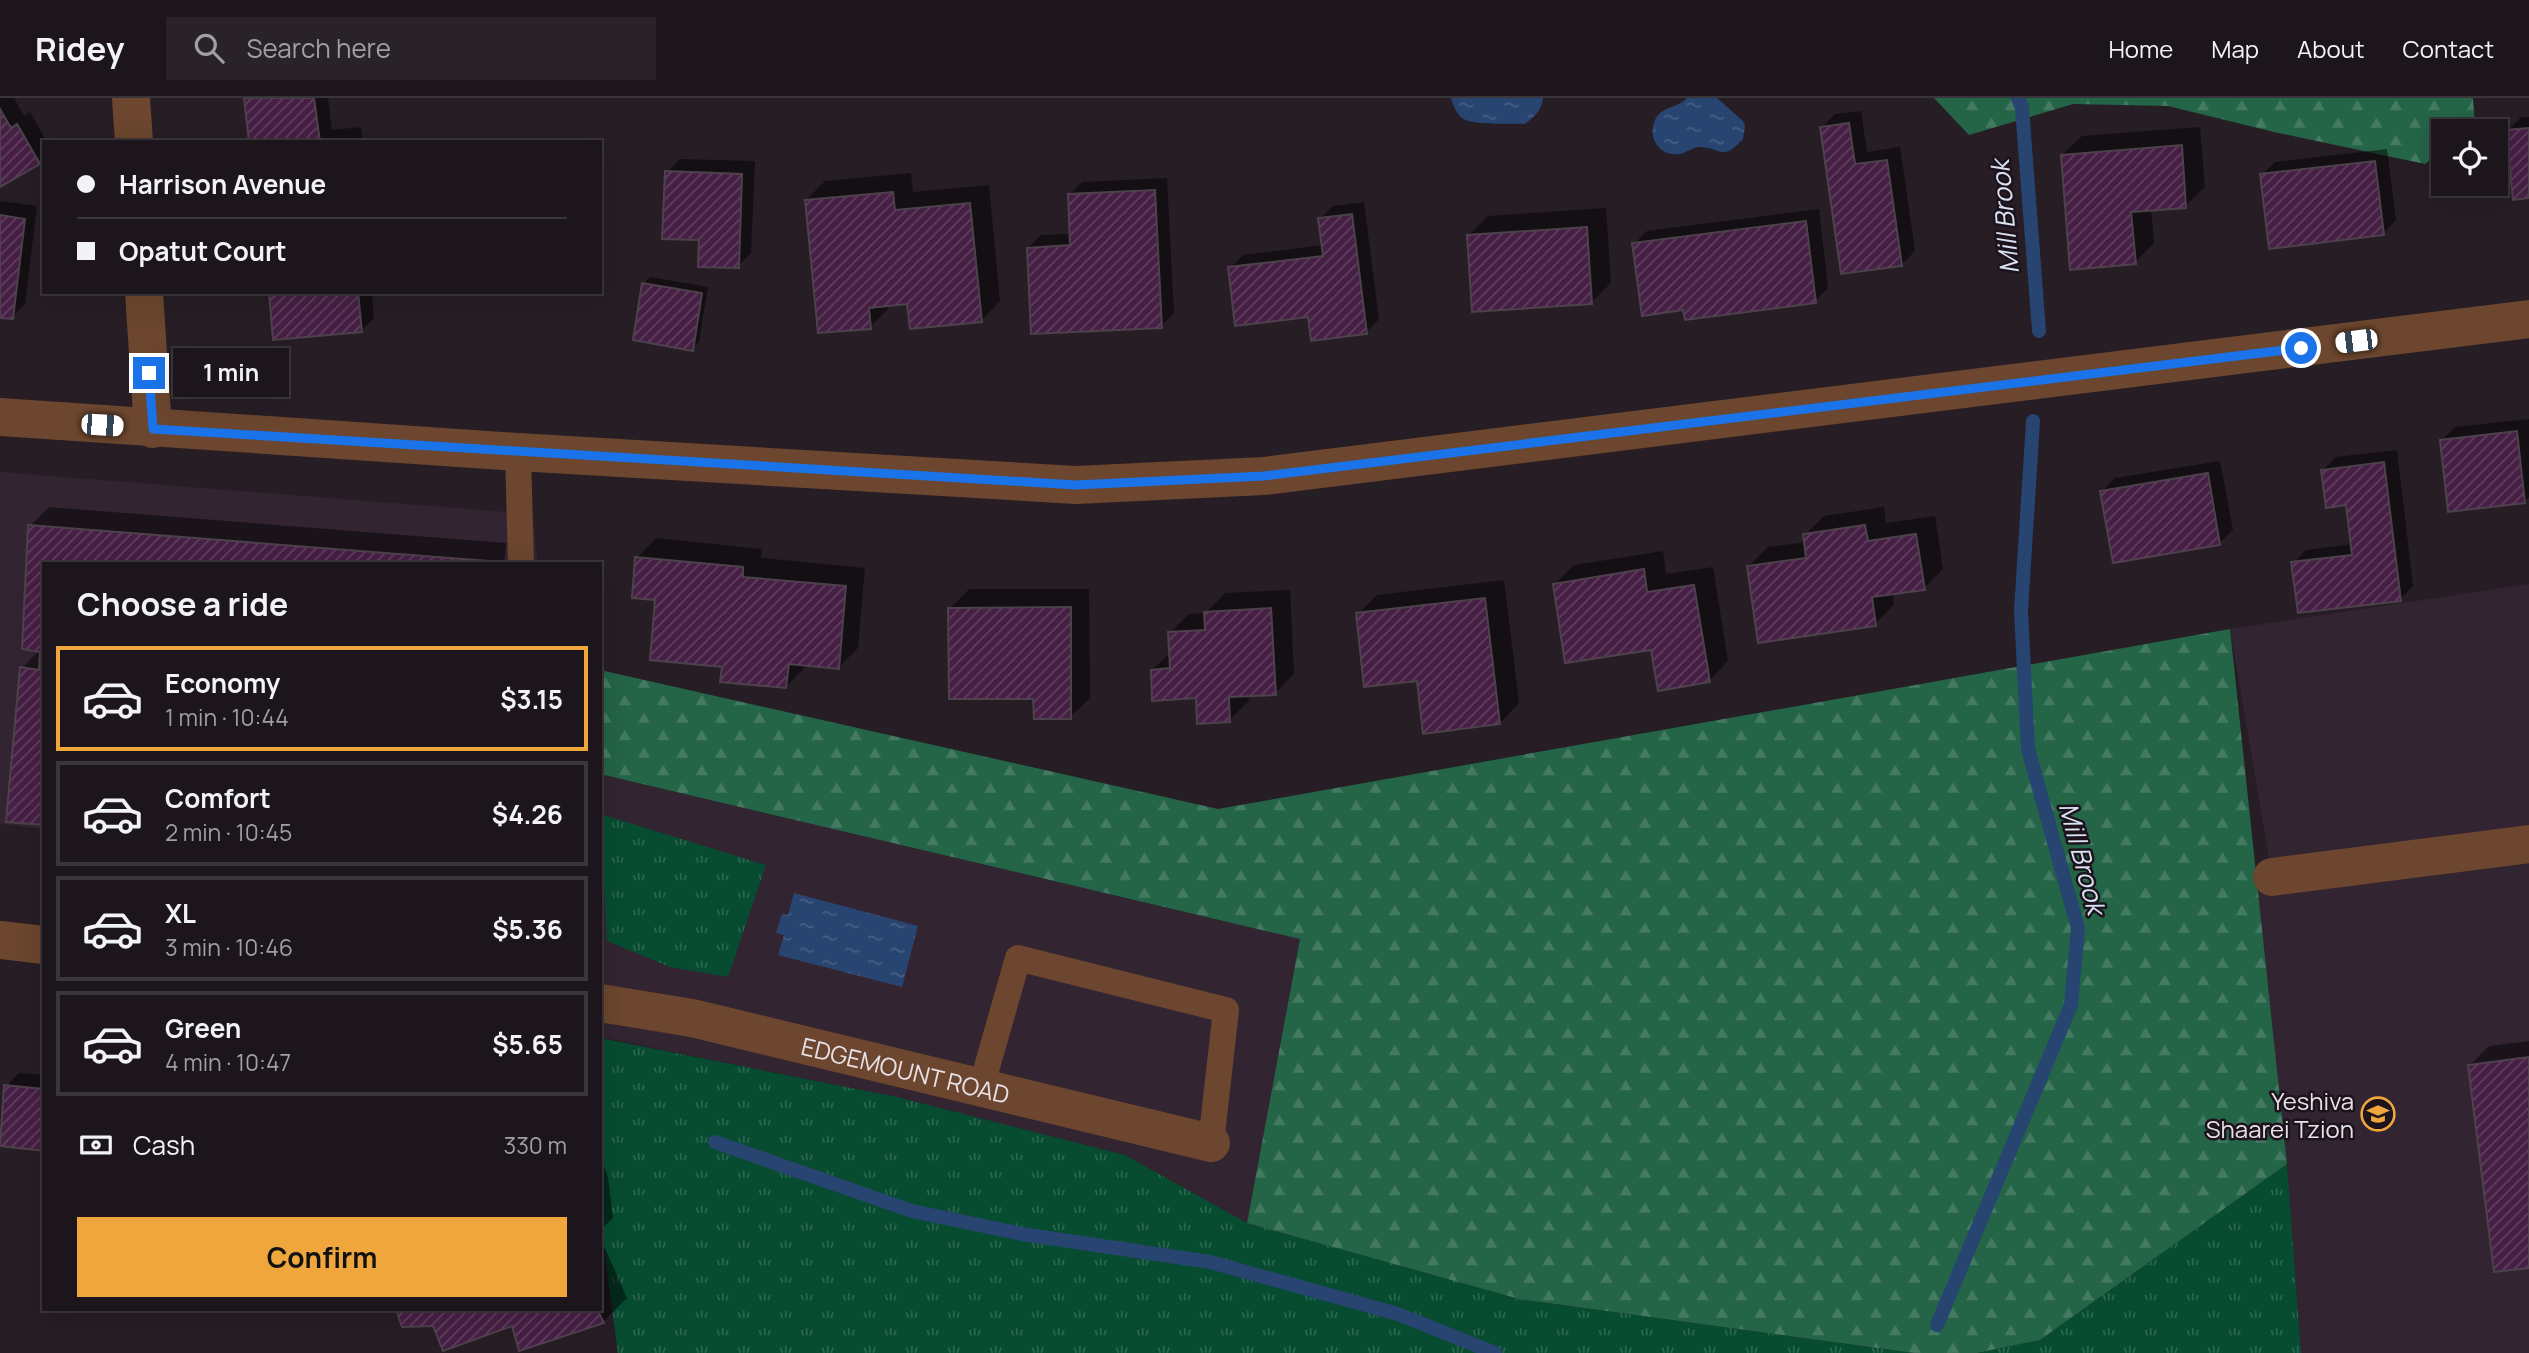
<!DOCTYPE html>
<meta charset="utf-8">
<style>
:root{--surface:#1c161c;--page:#292329;--text:#f1f3f6;--muted:#a09fa3;--line:#3a353b;--accent:#efa73d}
body{margin:0;font-family:Manrope,sans-serif;background:var(--page);color:var(--text);height:100vh;display:flex;flex-direction:column;font-size:26px;white-space:nowrap}
*{box-sizing:border-box;margin:0}
p{font-size:23px;color:var(--muted)}
.icon{flex:none;width:38px;height:38px;fill:none;stroke:currentColor;stroke-width:2;stroke-linecap:round;stroke-linejoin:round}
.map{position:relative;flex:1;overflow:hidden}
.drawer{position:absolute;left:42px;top:464px;width:560px;height:749px;display:flex;flex-direction:column;background:var(--surface);border-radius:0px;box-shadow:0 7px 28px #0002,0 0 0 2px var(--line)}
.drawer>*{flex:none}
.hud{position:absolute;left:42px;top:42px;width:560px;height:154px;border-radius:0px;box-shadow:0 7px 28px #0002,0 0 0 2px var(--line);display:grid;align-content:center;height:154px;padding:0 35px;background:var(--surface)}
.fabs{position:absolute;left:2431px;top:21px;display:grid;gap:14px}
.fabs a{display:grid;place-items:center;width:77px;height:77px;border-radius:0px;background:var(--surface);box-shadow:0 7px 28px #0002,0 0 0 2px var(--line);font-size:35px}
.end{position:absolute;width:32px;height:32px;margin:-16px;border:9px solid #1a73e8;background:#fff;box-shadow:0 0 0 4px #fff}
.from{border-radius:50%}
.bubble{position:absolute;height:49px;border-radius:0px;background:var(--surface);box-shadow:0 7px 28px #0002,0 0 0 2px var(--line);font-size:23px;font-weight:700;line-height:49px;text-align:center}
.car{position:absolute;width:21px;height:42px;margin:-21px -10px;border-radius:9px;box-shadow:0 0 5px 2px #0007;background:linear-gradient(#fff 24%,#345 0 40%,#fff 0 76%,#345 0 86%,#fff 0)}
.hud b{display:flex;align-items:center;gap:24px;height:66px;font-size:26px}
.hud b+b{border-top:2px solid var(--line)}
.hud i{width:18px;height:18px;background:var(--text)}
ul{padding:0;list-style:none}
li{display:flex;align-items:center;gap:21px;height:105px;margin:0 14px 10px;padding:0 21px;border:4px solid var(--line);border-radius:0px}
li div{flex:1}
li b{display:block;font-size:26px}
li em{font-style:normal;font-weight:700}
li.active{border-color:var(--accent)}
li>.icon{width:63px;height:63px;stroke-width:1.5}
h2{padding:0 35px;font-size:32px;line-height:84px}
.pay{display:flex;align-items:center;gap:18px;height:77px;padding:0 35px;font-size:26px}
.pay p{margin-inline-start:auto}
.button{display:flex;gap:14px;margin-top:auto;padding:14px 35px}
.button a{flex:1;height:80px;border-radius:0px;background:var(--accent);color:#111;font-size:28px;font-weight:700;line-height:80px;text-align:center}
header{display:flex;align-items:center;gap:42px;box-sizing:border-box;height:98px;padding:0 35px;background:var(--surface);border-bottom:2px solid var(--line)}
header strong{font-size:33px}
nav{display:flex;gap:38px;margin-inline-start:auto;font-size:24px}
.search{width:490px;height:63px;background:var(--page);display:flex;align-items:center;gap:18px;box-sizing:border-box;padding:0 24px;border-radius:0px;color:var(--muted);font-size:26px}
.map>svg:first-child{display:block}
.built{fill:#332432}
.grass{fill:url(#grass-tufts)}
.forest{fill:url(#forest-firs)}
.water{fill:url(#water-ripples)}
.shadow{fill:#0007}
.lines{fill:none;stroke-linecap:round;stroke-linejoin:round}
.stream{stroke:#274570;stroke-width:14}
.building{fill:url(#building-hatch);stroke:#4d424c;stroke-width:2}
.lane{stroke:#6c462e;stroke-width:26}
.street{stroke:#6c462e;stroke-width:38}
.route{stroke:#1a73e8;stroke-width:9}
.labels{text-anchor:middle;dominant-baseline:central;stroke-width:5;stroke-linejoin:round;paint-order:stroke}
.street-label{font-size:24px;fill:#e8e1e8;stroke:#1d131c}
.poi-label{font-size:24px;fill:#e8e1e8;stroke:#1d131c;text-anchor:end}
.water-label{font-size:26px;font-style:italic;fill:#d9e3f2;stroke:#1d131c}
</style>
<header>
<strong>Ridey</strong>
<div class="search"><svg class="icon" aria-label="search" viewBox="0 0 24 24"><circle cx="10" cy="10" r="6"/><path d="M15 15l6 6"/></svg>Search here</div>
<nav><a>Home</a><a>Map</a><a>About</a><a>Contact</a></nav>
</header>
<div class="map">
<svg width="2529" height="1255" viewBox="0 0 2529 1255">
<defs>
<pattern id="grass-tufts" width="24" height="20" patternUnits="userSpaceOnUse" patternTransform="scale(1.75)"><rect width="24" height="20" fill="#074c31"/><path d="M3 7l-1-3M5 7V3M7 7l1-3M15 17l-1-3M17 17v-4M19 17l1-3" fill="none" stroke="#2b664f"/></pattern>
<pattern id="forest-firs" width="22" height="20" patternUnits="userSpaceOnUse" patternTransform="scale(1.75)"><rect width="22" height="20" fill="#246447"/><path d="M5 1l3.5 6h-7zM16 11l3.5 6h-7z" fill="#447a62"/></pattern>
<pattern id="water-ripples" width="26" height="14" patternUnits="userSpaceOnUse" patternTransform="scale(1.75)"><rect width="26" height="14" fill="#274570"/><path d="M2 4q2-2 4 0t4 0M15 11q2-2 4 0t4 0" fill="none" stroke="#466084"/></pattern>
<pattern id="building-hatch" width="6" height="6" patternUnits="userSpaceOnUse" patternTransform="scale(1.75)"><rect width="6" height="6" fill="#461f44"/><path d="M-1 1l2-2M0 6l6-6M5 7l2-2" fill="none" stroke="#613f5f"/></pattern>
</defs>
<rect width="100%" height="100%" fill="#261d25"/>
<!-- built -->
<path class="built" d="M0,374L532,416L538,465L44,466V731L0,726Z
M2529,486V959L2468,967L2494,1174L2529,1170V1255H2301L2287,1066L2256,779L2272,778L2230,531Z
M600,676L1300,841L1247,1125L1125,1057L897,999L600,939Z"/>
<!-- grass -->
<path class="grass" d="M600,716L766,767L728,879L670,869L607,843Z
M600,940L897,999L1125,1057L1247,1125L1519,1201L1914,1255H618L600,1120Z
M2287,1066L2301,1255H1977L2040,1242Z"/>
<!-- forest -->
<path class="forest" d="M1934,0H2473L2475,28L2469,33H2443V52L2425,66L2274,34L2168,8L2073,6L1969,37Z
M2230,531L2287,1066L2040,1242L1977,1255H1914L1519,1201L1247,1125L1300,841L600,676V572L1218,711Z"/>
<!-- water -->
<path class="water" d="M1451,0H1543C1542,12 1534,19 1525,26C1510,25 1473,28 1462,20C1456,15 1453,7 1451,0Z
M1687,0H1717L1743,23L1745,28L1743,41C1722,64 1722,50 1700,49C1692,49 1687,55 1679,56C1659,59 1646,38 1656,20C1663,8 1678,10 1687,0Z
M794,795L918,828L902,889L778,857L784,837L776,835L782,816L788,817Z"/>
<!-- shadow -->
<path class="shadow" d="M0,0H14L24,18L30,14L47,44H44V59L39,64L0,87Z
M246,0H328L332,32L361,29L363,44H251Z
M1861,13L1867,54L1900,49L1915,153L1902,166L1822,29L1835,16Z
M2521,19H2529V99L2508,32Z
M2200,29L2205,89L2185,108L2151,111L2154,145L2135,164L2062,57L2082,38Z
M2387,51L2396,122L2383,136L2262,77L2275,64Z
M680,61L755,63L751,155L738,168L701,140L667,74Z
M911,75L913,94L989,87L1000,203L981,223L908,204L889,206V210L870,229L806,102L825,83Z
M1167,80L1174,215L1161,228L1028,150L1041,137L1071,136L1069,97L1082,84Z
M0,103L37,108L25,206L12,219L0,218Z
M1364,104L1379,221L1366,234L1230,170L1243,157L1323,147L1320,121L1333,108Z
M1606,110L1611,185L1592,204L1469,137L1488,118Z
M1819,111L1828,190L1815,203L1685,210L1634,146L1647,133Z
M650,179L708,189L699,244L692,251L644,186Z
M270,194H372L374,220L361,233Z
M2529,321V399L2525,403L2442,342L2455,329Z
M2397,352L2413,488L2400,501L2293,465L2306,452L2352,446L2348,405L2323,372L2336,359Z
M2220,363L2233,432L2219,445L2102,393L2115,380Z
M49,409L506,445L504,466H44V726L22,570L40,552L30,428Z
M1884,409L1886,425L1935,418L1943,471L1924,490L1893,495L1894,507L1875,526L1749,468L1768,449L1806,444L1805,437L1824,418Z
M656,440L762,451L761,460L865,470L858,550L839,569L805,566V569L786,589L724,567L657,501L637,460Z
M1663,453L1666,476L1713,469L1728,563L1709,583L1652,550L1555,486L1574,467Z
M1504,482L1519,605L1500,625L1419,581L1358,516L1377,497Z
M969,491H1089L1090,600L1070,619L1035,599L950,511Z
M1290,492L1294,576L1275,595L1248,596L1249,603L1229,622L1198,598L1152,572L1171,554L1170,535L1189,516L1206,515L1225,495Z
M2529,943V1168L2470,967L2489,948Z
M19,975L44,977V1051L0,1047L6,988Z
M600,1056L608,1079L613,1120L600,1132Z
M600,1139L627,1200L603,1224L434,1226L398,1211H600Z"/>
<g class="lines">
<!-- stream -->
<path class="stream" d="M2018,0L2022,10L2039,233
M715,1044L912,1113L1022,1136L1210,1164L1398,1216L1495,1255
M1937,1227L2071,907L2078,830L2028,651L2021,513L2033,323"/>
</g>
<!-- building -->
<path class="building" d="M244,0H314L320,44H249Z
M0,11L11,30L17,26L40,66L0,89Z
M1849,25L1855,66L1887,62L1902,168L1841,176L1820,29Z
M2529,30V100L2513,102L2506,32Z
M2182,47L2186,110L2131,114L2136,166L2070,172L2061,57Z
M2375,63L2384,137L2269,151L2260,76Z
M665,73L742,76L739,170L698,169L699,142L662,141Z
M1155,92L1162,230L1031,236L1027,150L1070,147L1068,96Z
M893,94L895,112L970,105L982,224L910,231L907,206L869,210L871,231L818,235L805,102Z
M1352,116L1367,236L1311,243L1308,219L1235,228L1228,169L1323,158L1318,120Z
M0,117L25,121L13,221L0,220Z
M1806,123L1816,205L1685,222L1683,212L1642,218L1632,145Z
M1587,129L1592,206L1472,214L1467,137Z
M642,185L702,195L693,253L633,242Z
M269,194H358L362,234L273,242Z
M2517,333L2525,405L2448,414L2440,342Z
M2384,364L2401,503L2298,515L2291,464L2352,457L2346,407L2326,410L2321,372Z
M2208,375L2220,447L2113,465L2100,393Z
M28,427L488,463V466H44V727L6,724L20,569L39,572L40,554L22,551Z
M1865,427L1868,443L1916,436L1925,492L1872,499L1876,528L1758,545L1747,468L1806,460L1803,436Z
M635,459L743,469V479L846,488L839,571L789,566L786,590L720,584L722,569L650,562L655,502L632,500Z
M1644,471L1647,494L1694,487L1710,584L1658,593L1651,552L1565,565L1553,486Z
M1485,500L1500,626L1423,636L1417,583L1364,589L1356,515Z
M1071,509V621H1034L1033,601H949L948,510Z
M1271,510L1276,597L1229,599L1230,624L1197,626L1196,600L1152,603L1151,572L1170,570L1168,534L1205,532L1204,514Z
M2529,959V1170L2494,1174L2468,967Z
M4,987L44,991V1053L0,1048Z
M396,1211H597L604,1225L519,1253L512,1228L443,1253L433,1228L402,1229Z"/>
<g class="lines">
<!-- lane -->
<path class="lane" d="M518,354L521,466
M981,990L1018,860L1226,912L1211,1045"/>
<!-- street -->
<g class="street">
<path d="M131,0L134,44"/>
<path d="M144,194L153,331"/>
<path d="M0,319L518,354L1076,387L1264,378L2529,221"/>
<path d="M2272,779L2529,746"/>
<path d="M0,842L44,847"/>
<path id="s1" d="M600,905L692,920L1211,1045"/>
</g>
</g>
<g class="lines">
<!-- route -->
<path class="route" d="M149,275L153,331L1076,387L1264,378L2301,250"/>
</g>
<!-- icons -->
<defs>
<symbol id="school-ring" viewBox="-11 -11 22 22"><circle r="9.5" fill="#1d131c" stroke="#efa73d" stroke-width="1.5"/><path d="M0-5L7-2L0 1L-7-2ZM-4 1L0 2.5L4 1V4Q0 6-4 4Z" fill="#efa73d"/></symbol>
</defs>
<g fill-rule="evenodd">
<use href="#school-ring" x="2359" y="997" width="38" height="38"/>
</g>
<g class="labels">
<!-- street labels -->
<g class="street-label">
<text stroke="none"><textPath href="#s1" startOffset="313">EDGEMOUNT ROAD</textPath></text>
</g>
<!-- poi labels -->
<g class="poi-label">
<text x="2354" y="1002">Yeshiva<tspan x="2354" dy="28">Shaarei Tzion</tspan></text>
</g>
<!-- water labels -->
<g class="water-label">
<text transform="translate(2004 119) rotate(-95)">Mill Brook</text>
<text transform="translate(2083 760) rotate(75)">Mill Brook</text>
</g>
</g>
</svg>
<div class="fabs">
<a><svg class="icon" aria-label="locate" viewBox="0 0 24 24"><circle cx="12" cy="12" r="6"/><path d="M12 2v4M12 18v4M2 12h4M18 12h4"/></svg></a>
</div>
<i class="end from" style="left:2301px;top:250px"></i>
<i class="end" style="left:149px;top:275px"></i>
<div class="bubble" style="left:173px;top:250px;width:116px">1 min</div>
<i class="car" style="left:2356px;top:243px;rotate:263deg"></i>
<i class="car" style="left:102px;top:327px;rotate:94deg"></i>
<div class="hud">
<b><i class="from"></i>Harrison Avenue</b>
<b><i></i>Opatut Court</b>
</div>
<section class="drawer">
<h2>Choose a ride</h2>
<ul>
<li class="active"><svg class="icon" aria-label="car" viewBox="0 0 24 24"><path d="M5 17H2v-5l4-1 3-4h7l3 4 3 1v5h-3M9 17h6M6 11h13"/><circle cx="7" cy="17" r="2"/><circle cx="17" cy="17" r="2"/></svg><div><b>Economy</b><p>1 min · 10:44</p></div><em>$3.15</em></li>
<li><svg class="icon" aria-label="car" viewBox="0 0 24 24"><path d="M5 17H2v-5l4-1 3-4h7l3 4 3 1v5h-3M9 17h6M6 11h13"/><circle cx="7" cy="17" r="2"/><circle cx="17" cy="17" r="2"/></svg><div><b>Comfort</b><p>2 min · 10:45</p></div><em>$4.26</em></li>
<li><svg class="icon" aria-label="car" viewBox="0 0 24 24"><path d="M5 17H2v-5l4-1 3-4h7l3 4 3 1v5h-3M9 17h6M6 11h13"/><circle cx="7" cy="17" r="2"/><circle cx="17" cy="17" r="2"/></svg><div><b>XL</b><p>3 min · 10:46</p></div><em>$5.36</em></li>
<li><svg class="icon" aria-label="car" viewBox="0 0 24 24"><path d="M5 17H2v-5l4-1 3-4h7l3 4 3 1v5h-3M9 17h6M6 11h13"/><circle cx="7" cy="17" r="2"/><circle cx="17" cy="17" r="2"/></svg><div><b>Green</b><p>4 min · 10:47</p></div><em>$5.65</em></li>
</ul>
<div class="pay"><svg class="icon" aria-label="cash" viewBox="0 0 24 24"><path d="M3 7h18v10H3z"/><circle cx="12" cy="12" r="2"/></svg>Cash<p>330 m</p></div>
<div class="button"><a>Confirm</a></div>
</section>
</div>
